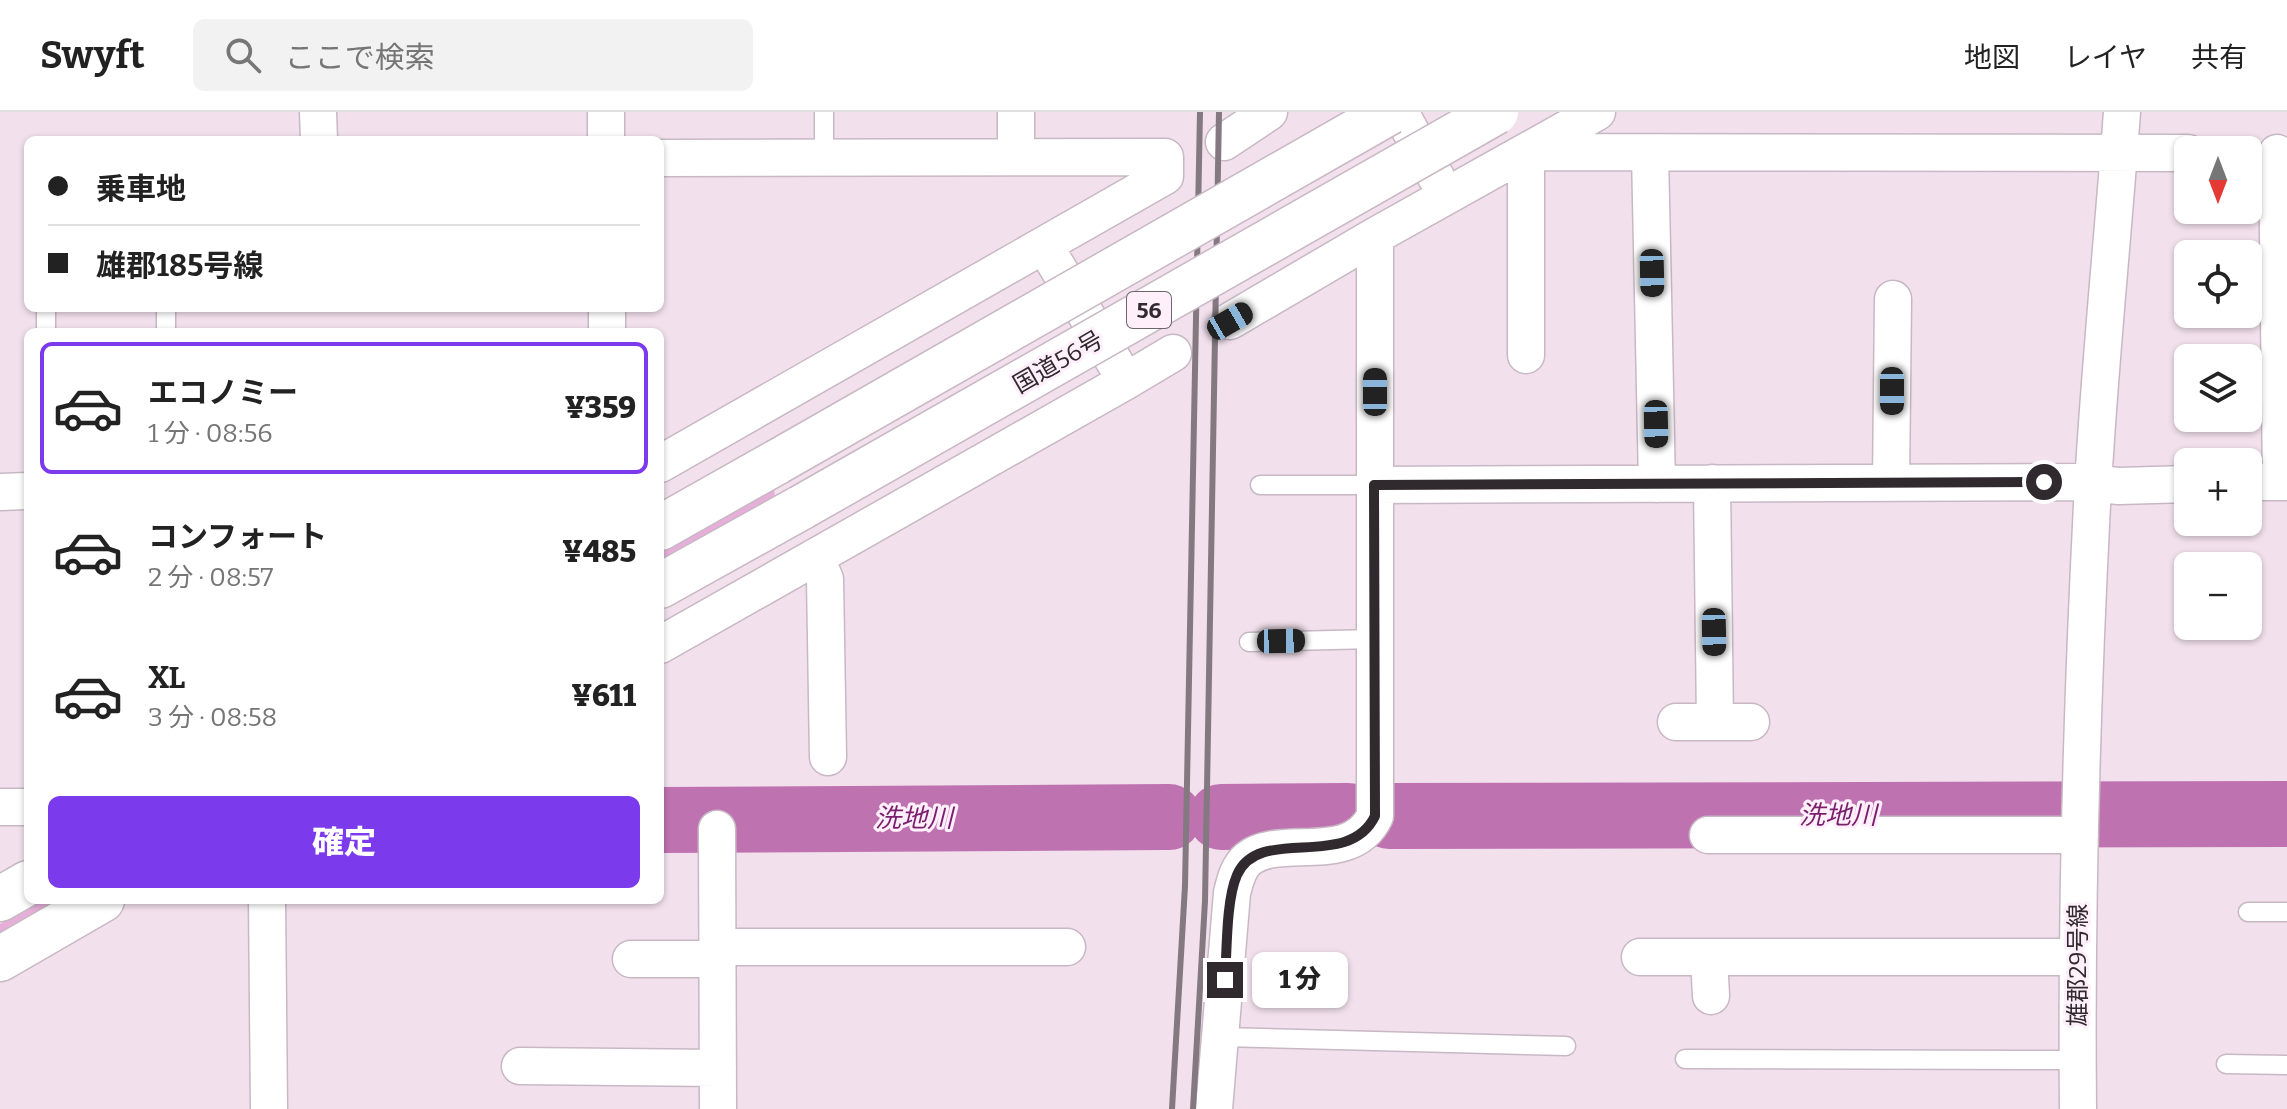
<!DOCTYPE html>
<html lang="ja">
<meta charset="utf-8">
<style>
:root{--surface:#fff;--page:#f2f2f2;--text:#222;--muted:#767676;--line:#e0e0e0;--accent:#7c3aed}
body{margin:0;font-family:Bitter,"Noto Sans JP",serif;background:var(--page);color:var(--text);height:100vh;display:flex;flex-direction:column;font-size:30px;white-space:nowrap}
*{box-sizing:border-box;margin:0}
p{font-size:26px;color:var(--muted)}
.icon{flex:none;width:44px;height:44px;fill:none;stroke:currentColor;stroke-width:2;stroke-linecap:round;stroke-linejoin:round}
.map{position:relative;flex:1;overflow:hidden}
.drawer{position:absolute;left:24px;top:216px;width:640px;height:576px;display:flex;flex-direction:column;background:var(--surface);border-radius:12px;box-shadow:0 2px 6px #0004}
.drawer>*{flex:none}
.hud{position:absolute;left:24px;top:24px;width:640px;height:176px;border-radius:12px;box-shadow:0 2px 6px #0004;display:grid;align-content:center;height:176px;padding:0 24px;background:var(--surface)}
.needle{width:52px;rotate:180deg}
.buttons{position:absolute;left:2174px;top:24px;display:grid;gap:16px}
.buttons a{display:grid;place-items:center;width:88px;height:88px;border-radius:12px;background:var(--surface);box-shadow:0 2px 6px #0004;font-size:40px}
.end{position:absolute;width:36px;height:36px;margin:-18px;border:10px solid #302a2f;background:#fff;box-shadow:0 0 0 4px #fff}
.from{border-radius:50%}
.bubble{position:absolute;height:56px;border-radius:12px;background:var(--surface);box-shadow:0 2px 6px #0004;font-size:26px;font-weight:800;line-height:56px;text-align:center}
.car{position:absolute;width:24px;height:48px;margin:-24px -12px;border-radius:10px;box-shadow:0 0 6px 2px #0007;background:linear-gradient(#222 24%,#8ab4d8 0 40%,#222 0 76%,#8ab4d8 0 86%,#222 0)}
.hud b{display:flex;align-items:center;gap:28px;height:76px;font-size:30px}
.hud b+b{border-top:2px solid var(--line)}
.hud i{width:20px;height:20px;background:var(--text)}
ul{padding:14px 0 0;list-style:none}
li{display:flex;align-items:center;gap:24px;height:132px;margin:0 16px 12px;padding:0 8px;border:4px solid transparent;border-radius:12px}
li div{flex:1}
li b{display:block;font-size:30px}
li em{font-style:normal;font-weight:800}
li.selected{border-color:var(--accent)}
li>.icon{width:72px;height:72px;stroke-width:1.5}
.cta{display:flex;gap:16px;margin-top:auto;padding:16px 24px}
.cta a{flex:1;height:92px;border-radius:12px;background:var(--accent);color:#fff;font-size:32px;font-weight:800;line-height:92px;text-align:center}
header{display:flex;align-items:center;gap:48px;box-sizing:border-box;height:112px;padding:0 40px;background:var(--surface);border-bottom:2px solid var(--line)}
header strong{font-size:38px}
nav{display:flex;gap:44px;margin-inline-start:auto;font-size:28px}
.search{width:560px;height:72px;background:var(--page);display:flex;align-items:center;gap:20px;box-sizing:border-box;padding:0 28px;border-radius:12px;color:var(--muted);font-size:30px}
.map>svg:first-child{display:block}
.green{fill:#e6aed9}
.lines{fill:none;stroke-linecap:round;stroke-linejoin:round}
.river{stroke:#bf72b0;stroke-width:66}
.service-casing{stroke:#c8b8c4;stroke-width:21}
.minor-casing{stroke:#c8b8c4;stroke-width:39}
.trunk-casing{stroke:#c8b8c4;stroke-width:47}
.service{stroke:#fff;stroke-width:18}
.minor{stroke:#fff;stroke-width:36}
.trunk{stroke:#fff;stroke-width:44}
.rail{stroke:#847981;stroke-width:6}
.trunk-bridge-casing{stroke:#c8b8c4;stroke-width:47;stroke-linecap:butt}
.trunk-bridge{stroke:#fff;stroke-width:44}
.route{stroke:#302a2f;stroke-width:10}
.labels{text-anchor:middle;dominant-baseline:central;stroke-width:6;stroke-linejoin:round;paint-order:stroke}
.shield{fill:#ffeffb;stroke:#6e656c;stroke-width:2}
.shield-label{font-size:22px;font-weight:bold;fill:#302a2f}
.street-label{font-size:24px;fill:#302a2f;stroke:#ffeffb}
.water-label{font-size:26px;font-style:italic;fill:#7a1e6d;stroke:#ffeffb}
</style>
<header>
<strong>Swyft</strong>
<div class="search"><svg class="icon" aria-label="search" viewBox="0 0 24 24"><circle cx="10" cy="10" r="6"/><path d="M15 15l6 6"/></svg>ここで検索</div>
<nav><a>地図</a><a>レイヤ</a><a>共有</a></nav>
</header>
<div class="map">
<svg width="2287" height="997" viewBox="0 0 2287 997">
<rect width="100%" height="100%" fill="#f2e1ed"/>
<!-- green -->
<path class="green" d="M774,376L775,385L660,450V438Z
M42,788H68L0,827V812Z"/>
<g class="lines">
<!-- river -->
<path class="river" d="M1389,704L2287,702
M1221,705L1348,704
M660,708L1169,705"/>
<defs>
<path id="service" d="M824,0V46
M46,196V220
M166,196V220
M1260,373H1374
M1249,530L1374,527
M2248,800H2287
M1220,925L1566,934
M1685,947L2077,948
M2226,952L2287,953"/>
<path id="minor" d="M318,0L319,28
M606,0V28
M1016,0V45
M1400,0L1436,65
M1224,30L1269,0
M1650,41L1657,372
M2277,41L2281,370
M660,46L1165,45V64L1044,133
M607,196V220
M1230,209L1375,124L1597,0
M1526,243V40L2188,41
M1126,269L1173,241
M660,352L1044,133L1126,269L660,533
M2248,370H2287
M1712,371L1715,610
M1891,371L1893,187
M1374,373L2075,370L2119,374L2188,372
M0,380L28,379
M815,445L825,467L828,645
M1676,610H1751
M0,695H28
M717,717L718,997
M1708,723H2080
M267,788L269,997
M718,835H1067
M1640,845H2077
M1709,845L1711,884
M631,847H718
M520,954L718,956
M1214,997L1232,781C1235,769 1238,755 1248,747C1280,721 1351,755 1375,704V124
M2078,997C2076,789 2082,582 2093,374C2100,249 2113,125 2122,0"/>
<path id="trunk" d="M660,416L777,350
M660,474L802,395
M0,787L28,771
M0,847L102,788"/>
</defs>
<!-- service casing -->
<use href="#service" class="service-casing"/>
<!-- minor casing -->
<use href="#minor" class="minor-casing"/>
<!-- trunk casing -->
<use href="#trunk" class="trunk-casing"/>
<!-- service -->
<use href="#service" class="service"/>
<!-- minor -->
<use href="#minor" class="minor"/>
<!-- trunk -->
<use href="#trunk" class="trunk"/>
<!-- rail -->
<path class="rail" d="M1172,997L1185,774L1200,0
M1193,997L1205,789L1219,0"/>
<defs>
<path id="trunk-bridge" d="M777,350L1390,0
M802,395L1496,0"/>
</defs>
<!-- trunk-bridge casing -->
<use href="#trunk-bridge" class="trunk-bridge-casing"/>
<!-- trunk-bridge -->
<use href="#trunk-bridge" class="trunk-bridge"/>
</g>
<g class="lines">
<!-- route -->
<path class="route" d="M1225,868C1227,839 1226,788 1237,763C1259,712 1348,760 1375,704L1374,373L2044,370"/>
</g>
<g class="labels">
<!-- shield labels -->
<rect class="shield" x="1127" y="180" width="44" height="36" rx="6"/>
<g class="shield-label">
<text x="1149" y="198">56</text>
</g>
<!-- street labels -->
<g class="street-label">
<text transform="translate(1058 250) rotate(-30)">国道56号</text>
<text transform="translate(2078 853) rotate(-90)">雄郡29号線</text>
</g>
<!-- water labels -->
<g class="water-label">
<text x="1838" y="703">洗地川</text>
<text x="914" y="706">洗地川</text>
</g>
</g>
</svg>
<div class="buttons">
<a><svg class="needle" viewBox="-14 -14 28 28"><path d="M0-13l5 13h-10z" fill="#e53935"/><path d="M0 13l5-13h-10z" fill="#767676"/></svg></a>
<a><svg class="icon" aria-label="locate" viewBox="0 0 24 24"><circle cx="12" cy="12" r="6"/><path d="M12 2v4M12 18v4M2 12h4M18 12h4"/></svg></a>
<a><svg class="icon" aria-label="layers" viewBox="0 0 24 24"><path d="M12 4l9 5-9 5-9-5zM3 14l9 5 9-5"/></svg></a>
<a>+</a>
<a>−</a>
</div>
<i class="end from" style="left:2044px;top:370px"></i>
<i class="end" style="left:1225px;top:868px"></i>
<div class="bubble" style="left:1252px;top:840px;width:96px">1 分</div>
<i class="car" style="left:1652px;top:161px;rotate:179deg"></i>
<i class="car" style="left:1230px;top:209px;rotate:60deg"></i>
<i class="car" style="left:1892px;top:279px;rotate:180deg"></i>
<i class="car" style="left:1375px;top:280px;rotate:0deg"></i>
<i class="car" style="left:1656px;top:312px;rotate:179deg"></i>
<i class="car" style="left:1714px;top:520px;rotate:179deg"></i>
<i class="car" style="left:1281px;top:529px;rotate:89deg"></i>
<div class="hud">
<b><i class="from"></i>乗車地</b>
<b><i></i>雄郡185号線</b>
</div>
<section class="drawer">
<ul>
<li class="selected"><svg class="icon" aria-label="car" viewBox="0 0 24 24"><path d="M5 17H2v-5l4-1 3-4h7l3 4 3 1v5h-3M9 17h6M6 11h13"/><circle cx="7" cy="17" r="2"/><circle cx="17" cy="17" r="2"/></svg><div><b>エコノミー</b><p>1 分 · 08:56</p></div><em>¥359</em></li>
<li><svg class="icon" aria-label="car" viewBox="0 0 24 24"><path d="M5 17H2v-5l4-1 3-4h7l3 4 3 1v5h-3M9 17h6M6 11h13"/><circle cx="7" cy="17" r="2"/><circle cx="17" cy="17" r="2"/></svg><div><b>コンフォート</b><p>2 分 · 08:57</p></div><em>¥485</em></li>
<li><svg class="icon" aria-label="car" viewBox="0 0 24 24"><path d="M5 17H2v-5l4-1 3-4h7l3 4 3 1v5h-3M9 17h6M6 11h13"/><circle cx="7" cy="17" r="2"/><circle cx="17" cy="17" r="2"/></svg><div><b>XL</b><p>3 分 · 08:58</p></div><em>¥611</em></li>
</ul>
<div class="cta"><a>確定</a></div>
</section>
</div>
